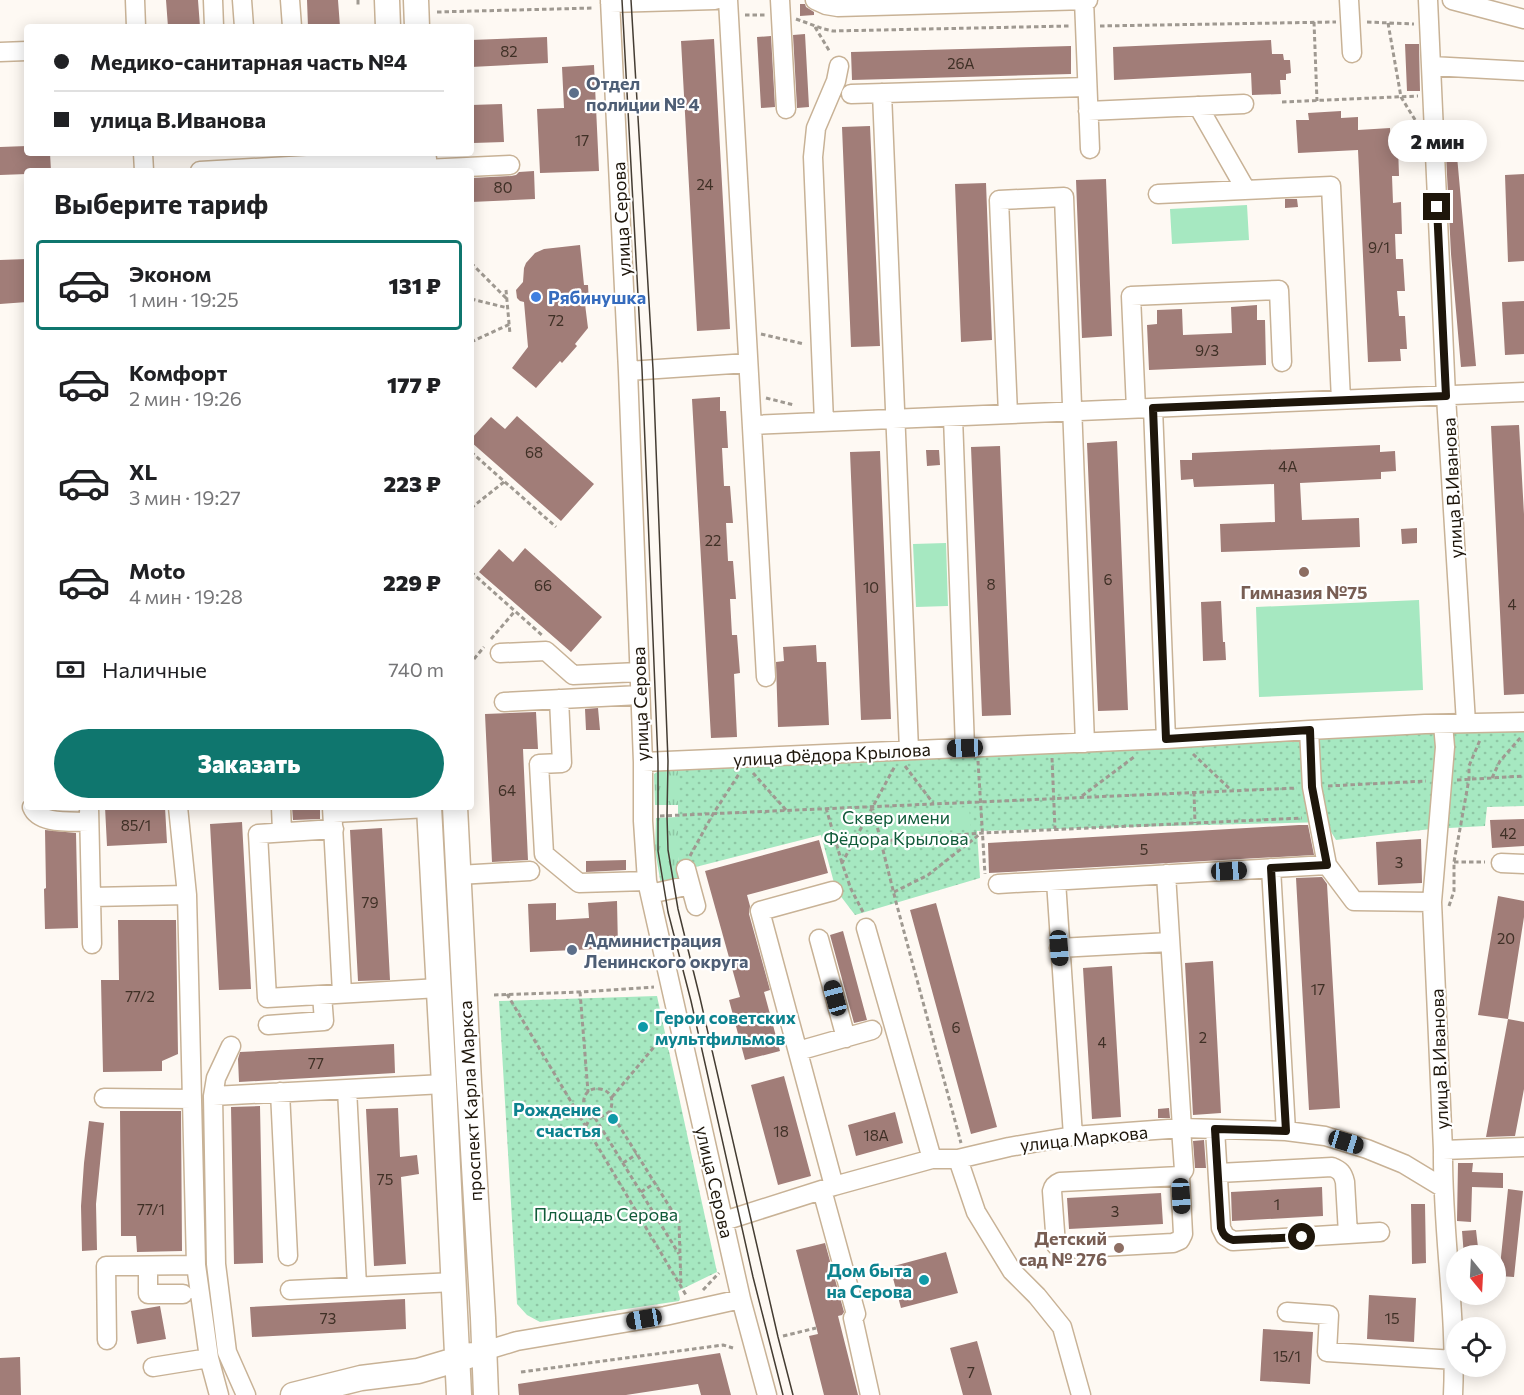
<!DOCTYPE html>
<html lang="ru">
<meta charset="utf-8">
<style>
:root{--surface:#fff;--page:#f6f6f6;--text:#202124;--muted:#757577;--line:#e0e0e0;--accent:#0f766e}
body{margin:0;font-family:Commissioner,sans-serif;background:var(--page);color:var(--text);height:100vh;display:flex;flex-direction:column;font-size:22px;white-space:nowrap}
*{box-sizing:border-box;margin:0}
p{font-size:20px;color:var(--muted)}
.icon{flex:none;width:33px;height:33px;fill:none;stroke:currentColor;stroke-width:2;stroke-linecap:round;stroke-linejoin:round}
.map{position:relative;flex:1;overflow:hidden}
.details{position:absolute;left:24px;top:168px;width:450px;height:642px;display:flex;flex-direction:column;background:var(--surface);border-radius:6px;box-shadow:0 3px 15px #0003}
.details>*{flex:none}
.top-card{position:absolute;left:24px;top:24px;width:450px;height:132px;border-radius:6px;box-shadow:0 3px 15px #0003;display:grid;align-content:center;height:132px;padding:0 30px;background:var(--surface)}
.needle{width:39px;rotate:162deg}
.fabs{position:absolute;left:1446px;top:1245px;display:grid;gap:12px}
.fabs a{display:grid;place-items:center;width:60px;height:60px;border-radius:50%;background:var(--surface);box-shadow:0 3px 15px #0003;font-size:30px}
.end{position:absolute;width:27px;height:27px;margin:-14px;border:8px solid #1e160b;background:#fff;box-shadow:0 0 0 3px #fff}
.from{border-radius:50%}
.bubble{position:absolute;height:42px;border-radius:21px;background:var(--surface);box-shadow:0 3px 15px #0003;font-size:20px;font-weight:800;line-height:42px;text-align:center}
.car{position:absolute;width:18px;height:36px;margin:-18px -9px;border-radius:8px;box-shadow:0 0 4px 2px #0007;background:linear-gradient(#222 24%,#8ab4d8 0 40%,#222 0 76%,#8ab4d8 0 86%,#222 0)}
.top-card b{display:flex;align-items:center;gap:21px;height:57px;font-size:22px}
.top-card b+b{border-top:2px solid var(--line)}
.top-card i{width:15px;height:15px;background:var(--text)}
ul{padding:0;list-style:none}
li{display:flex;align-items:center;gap:18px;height:90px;margin:0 12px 9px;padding:0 18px;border:3px solid transparent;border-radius:6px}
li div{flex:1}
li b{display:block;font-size:22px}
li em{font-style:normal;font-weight:800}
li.active{border-color:var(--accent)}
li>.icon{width:54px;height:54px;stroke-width:1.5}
h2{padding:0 30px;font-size:27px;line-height:72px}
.pay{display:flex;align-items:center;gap:15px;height:66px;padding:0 30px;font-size:22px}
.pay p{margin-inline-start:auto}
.primary-button{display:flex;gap:12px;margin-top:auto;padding:12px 30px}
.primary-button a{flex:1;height:69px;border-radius:36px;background:var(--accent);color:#fff;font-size:24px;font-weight:800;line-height:69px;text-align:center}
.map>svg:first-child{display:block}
.grass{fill:url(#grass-tufts)}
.park{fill:url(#park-dots)}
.garden{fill:#a6e8c1}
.building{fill:#a17d78}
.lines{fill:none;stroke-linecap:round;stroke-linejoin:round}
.minor-casing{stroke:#c8b296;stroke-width:21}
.major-casing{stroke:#c8b296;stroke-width:27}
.path{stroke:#9f9991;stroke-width:3;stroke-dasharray:4.5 3;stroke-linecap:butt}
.minor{stroke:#fff;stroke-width:18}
.major{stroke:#fff;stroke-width:24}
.tram{stroke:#443c32;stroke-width:1.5}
.route{stroke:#1e160b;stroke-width:8}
.service-dot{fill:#5c6f8a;stroke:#fff;stroke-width:2}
.shop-dot{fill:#3f7fe0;stroke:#fff;stroke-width:2}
.education-dot{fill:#8d6e63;stroke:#fff;stroke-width:2}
.culture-dot{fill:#0f9aa8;stroke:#fff;stroke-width:2}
.labels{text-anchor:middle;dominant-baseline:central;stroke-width:4.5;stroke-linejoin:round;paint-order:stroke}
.number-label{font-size:15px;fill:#3f3026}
.service-label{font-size:18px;font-weight:bold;fill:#4e5e75;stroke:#fff;text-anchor:start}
.street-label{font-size:18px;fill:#1e160b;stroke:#fff}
.shop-label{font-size:18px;font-weight:bold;fill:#366cbe;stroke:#fff;text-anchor:start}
.education-label{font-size:18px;font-weight:bold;fill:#785e54;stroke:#fff}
.park-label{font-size:18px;fill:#105b39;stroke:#fff}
.culture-label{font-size:18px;font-weight:bold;fill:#0d838f;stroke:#fff;text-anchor:end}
</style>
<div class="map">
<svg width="1524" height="1395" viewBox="0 0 1524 1395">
<defs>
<pattern id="grass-tufts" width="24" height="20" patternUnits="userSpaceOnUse" patternTransform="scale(1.5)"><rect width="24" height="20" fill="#a6e8c1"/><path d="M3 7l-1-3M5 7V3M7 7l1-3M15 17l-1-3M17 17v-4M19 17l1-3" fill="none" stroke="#8ec6a4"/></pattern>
<pattern id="park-dots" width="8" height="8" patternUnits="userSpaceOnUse" patternTransform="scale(1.5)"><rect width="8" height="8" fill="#a6e8c1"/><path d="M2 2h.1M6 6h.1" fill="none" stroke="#8ec6a4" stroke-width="1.8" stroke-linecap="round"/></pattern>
</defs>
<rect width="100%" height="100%" fill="#fef9f3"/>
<!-- grass -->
<path class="grass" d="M678,765V805H655L654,774L663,768Z
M678,817V857L683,880L661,885L655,850L656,818Z"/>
<!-- park -->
<path class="park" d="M1524,727V806L1487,807L1485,826L1431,829L1336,840L1325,822L977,831L980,878L855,915L836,890L821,835L680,871L678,857V765Z
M657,996L717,1272L678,1291L680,1299L679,1301L540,1322L527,1315L517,1304L499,1001Z"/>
<!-- garden -->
<path class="garden" d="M1247,205L1249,240L1172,244L1170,209Z
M946,543L948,606L916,607L913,544Z
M1419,600L1423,690L1259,697L1256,607Z
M969,807L971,829L887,835L886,813Z"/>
<!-- building -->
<path class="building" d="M166,0H198L200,27H168Z
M307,0H338L340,27H308Z
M800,4H805L806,7L814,12V15L800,16Z
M805,34L809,107L797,108L793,35Z
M771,36L775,107L761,108L757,37Z
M547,37L548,63L471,67V40Z
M714,39L730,329L697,331L681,41Z
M1271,40L1272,54H1283L1284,60H1290L1291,73L1286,74V80H1280L1281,94L1252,95L1251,73L1114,80L1113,47Z
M1405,44H1419L1420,91H1407Z
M1071,46V74L852,80L851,52Z
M594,65L599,171L540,173L537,109L564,108L562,67Z
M502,104L504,142L473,143L471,105Z
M1341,111V118L1358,117V130L1390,128L1391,147L1398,146L1399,176H1392L1393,203L1401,202L1402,234H1395L1396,259H1403L1405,291H1397L1399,316H1405L1407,349H1400L1401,361L1368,362L1358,150L1298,153L1296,120H1309L1308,113Z
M870,126L880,346L851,347L842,127Z
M1455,134L1476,366L1461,367L1451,254L1445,135Z
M27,146V153H50L51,171H27V174L0,175V147Z
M534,171L535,199L471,202V178L511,176L516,175L519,172Z
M1524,174V261L1508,262L1505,175Z
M1106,179L1112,336L1082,338L1076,180Z
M986,183L992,340L961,342L955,184Z
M1285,199H1297L1298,207L1285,208Z
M580,245L584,285H588L589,304H585L588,328L575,344L577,346L562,363L560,361L536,388L512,368L528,347L524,302L520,301L517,298L516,290L523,282L524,268L526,263L535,253L544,249Z
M27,259V302L0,304V260Z
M1524,301V354L1505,355L1502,302Z
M1257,305V320H1265L1266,365L1149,370L1147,325L1157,324V310L1182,309L1183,335L1232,333L1231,307Z
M720,397V411H726L728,448H722L724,486H730L733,523H726L728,561H733L736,599H730L732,635H737L740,673L734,674L737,737L711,738L692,399Z
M517,416L594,484L561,521L471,442V439L491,417L505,429Z
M1519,425L1524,514V694L1504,695L1491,426Z
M1117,441L1128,710L1098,711L1087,443Z
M1380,445V452L1395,451L1396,471L1381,472V479L1300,483L1302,520L1359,518L1360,547L1221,552L1220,524L1275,522L1274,484L1194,487L1193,479L1181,480L1180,460H1192V453Z
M1000,446L1011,715L982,716L971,447Z
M926,450H939L940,465L927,466Z
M880,451L891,719L861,720L850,452Z
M1417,528V543L1402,544L1401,529Z
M525,548L602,617L571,652L479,572L499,549L513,562Z
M1221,601L1223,642H1225L1226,660L1203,661L1201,602Z
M816,645L817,662H826L829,725L778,727L776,662L784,661L783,647Z
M598,708L600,730H586L585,709Z
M536,712L538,749H523L528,860L492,862L485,714Z
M105,807H165L167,843L107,846Z
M292,807H320V819L293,820Z
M1524,819V846L1492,848L1490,820Z
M242,822L251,989L219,990L210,824Z
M1299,825H1308L1314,855L989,873L988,843Z
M382,828L390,980L358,981L350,830Z
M45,830L76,833L78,928L45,929L44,889L46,888Z
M1421,839L1422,883L1378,885L1376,842Z
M819,840L828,873L747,895L750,906L749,914L770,990L764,992L780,1051L745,1060L729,1000L740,997L705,871Z
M626,860V870L586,872V861Z
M1322,877L1327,884L1340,1108L1309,1110L1296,878Z
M1498,896L1524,901V917L1508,1019L1478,1015Z
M617,901L618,948L530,952L528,904L556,903V920L589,918L588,903Z
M936,903L997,1127L971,1134L910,910Z
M118,920H176L178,1054L162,1061V1071L103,1072L101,980H119Z
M843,931L867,1020L854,1023L830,935Z
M1213,961L1221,1113L1193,1115L1185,963Z
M1112,966L1121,1117L1092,1119L1083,968Z
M1508,1019L1524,1022V1089L1515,1136L1486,1137Z
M394,1044L395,1073L239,1082L238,1059L240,1052Z
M784,1076L811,1176L778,1185L751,1085Z
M260,1106L263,1263L234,1264L231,1107Z
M398,1108L400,1157L417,1155L419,1174L401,1177L406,1264L374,1266L366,1109Z
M1169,1108L1170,1118H1158V1109Z
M120,1111H181L182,1251L137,1252L136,1236H121Z
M895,1112L903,1143L856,1156L848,1125Z
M89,1121L104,1123L96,1204L97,1250L82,1251L81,1206L84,1163Z
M1204,1140L1206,1168H1195L1193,1141Z
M1458,1163H1473L1472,1172L1503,1173V1188L1472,1187L1471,1222L1457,1221Z
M1322,1187L1323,1216L1232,1221L1231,1192Z
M1508,1189L1523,1191L1514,1277L1499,1276Z
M1161,1193L1163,1224L1069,1229L1067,1198Z
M1411,1204H1425L1426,1263L1412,1264Z
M1476,1230L1479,1256H1464L1462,1231Z
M825,1243L844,1312L842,1315L838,1316L858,1395H824L809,1336L818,1334L796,1250Z
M946,1252L958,1293L901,1308L890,1267Z
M1369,1295L1416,1298L1414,1342L1367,1339Z
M405,1299L406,1329L252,1337L250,1307Z
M160,1306L166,1339L137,1344L131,1311Z
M1263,1329L1313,1332L1310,1384L1260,1381Z
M977,1341L992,1395H963L950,1348Z
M720,1353L731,1395H701L698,1384L626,1395H519L518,1384Z
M20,1357L21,1395H0V1358Z"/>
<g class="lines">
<defs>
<path id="minor" d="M135,0L136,27
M213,0L214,27
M242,0L244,27
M290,0L292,27
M610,0L628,371L643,762V821L647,881L741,1299L767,1395
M728,0L766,677
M780,0L786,109
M815,0L826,5L838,7L1088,0
M1084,0L1090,149
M1349,0L1352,53
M1428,0L1446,396L1466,723
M1452,0L1524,19
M610,3L715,0
M0,52L27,51
M1431,66L1524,71
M882,93L909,750
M851,94L1087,87
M1198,106L1246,190
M1088,111L1244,104
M143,153L144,171
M424,169L510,165
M200,171L395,160
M1158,194L1331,186L1341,400
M628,371L748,363
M1153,408L1166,739
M1136,409L1131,296L1279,290L1282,362
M1008,414L999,200L1064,197L1085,743
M953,417L965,748
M824,422L813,157L816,128L836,81L839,66
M752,425L1524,392
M500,653L546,651L573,675L639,672
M559,699L562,763L539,764L544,854L579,883L647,881
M504,702L640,695
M1443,724L1445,747L1432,902L1443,1150C1442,1232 1457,1313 1453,1395
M1309,730L1312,787L1327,865L1354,901L1432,902
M643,762L1166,739L1309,730L1425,724L1524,722
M32,807C39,825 72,821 89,822
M89,807L92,944
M178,807L187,895L196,1265L209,1358L219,1395
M281,807L282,832
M332,807L342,993
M333,813L429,808
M334,829L258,834L267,998L439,988
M1501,863L1524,864
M1271,868L1286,1131
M686,869L696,906
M1166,874L1182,1128
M458,875L530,871
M1056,881L1073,1136
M998,884L1327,865
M833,891L760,911L834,1186
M650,894L690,885
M91,897L187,895
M866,928L932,1159
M819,939L846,1038
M1059,948L1170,942
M268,1025L324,1021L322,995
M231,1046L216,1078L213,1096L216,1264L227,1352L246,1395
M798,1051L872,1030
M347,1089L357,1286
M280,1092L288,1256
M213,1096L444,1084
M104,1098L192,1099
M1215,1129L1221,1228L1225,1236L1233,1241L1348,1234L1345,1182C1343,1173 1340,1170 1332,1167L1218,1173
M1443,1150L1524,1147
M958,1159L976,1212L1012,1271L1037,1296L1062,1327L1081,1395
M1180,1176L1060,1182C1055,1184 1053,1186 1052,1191L1056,1245L1060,1248L1063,1249L1173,1243L1180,1240L1183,1234L1180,1176L1184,1170L1181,1128
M822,1190L856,1314L853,1318L870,1395
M724,1221L834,1186L932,1159H958L1009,1147L1073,1136L1182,1128L1286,1131L1325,1136L1367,1149L1404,1164L1442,1187
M1348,1234L1380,1232
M148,1266V1294H183
M290,1290L454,1282
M1287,1312L1329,1315L1327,1352L1455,1360
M107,1340L106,1266L196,1265
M484,1351L517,1341L665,1316L741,1299
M153,1367L209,1358"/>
<path id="major" d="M387,0L388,27
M416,0L417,27
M395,160L424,159
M429,807L444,1084L459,1395
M455,807L469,1082L483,1318L486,1395
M293,1395L361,1378L418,1371L472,1355"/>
</defs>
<!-- minor casing -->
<use href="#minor" class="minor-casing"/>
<!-- major casing -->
<use href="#major" class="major-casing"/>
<!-- path -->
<path class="path" d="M358,0V7
M437,12L594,8
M745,15H766
M796,19L824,29L833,31L1069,26
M1314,22L1317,101
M1367,22L1414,24
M1388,23L1401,97L1417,123
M1100,26L1336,22
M815,27L830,52
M1282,102L1418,96
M471,263L507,299
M506,290L510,334
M471,299L508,308
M761,334L804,344
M471,342L510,324
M766,398L794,405
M471,452L556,527
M471,508L504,482
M471,572L543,636
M491,639L515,611
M474,659L484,647
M1193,754L1231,790
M1052,758L1055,829
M978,761L985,874
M905,766L933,803
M753,773L786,810
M1492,778L1500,761L1521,737
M1457,780L1524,776
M1328,786L1426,781
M1194,792L1195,823
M1082,796L1134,757
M872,806L896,902L961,1143
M826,808L842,863
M660,816L1297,788
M882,841L982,833L1302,818
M690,856L713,814L739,774
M1454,862H1485
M894,892L928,875L980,834
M1449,906L1454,891V862L1469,779V766L1480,740
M863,912L851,889L842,863L895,766
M580,992L588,1092
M507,994L686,1295
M494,995L580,992L654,987
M612,1097L665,1034
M610,1111C583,1135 572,1085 600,1089C612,1091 614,1101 610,1111L679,1222L681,1287
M595,1118L679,1254
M586,1126L591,1116
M623,1163L637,1154
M641,1192L655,1183
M703,1290L719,1273
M783,1336L816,1328
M521,1372L723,1345L733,1348"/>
<!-- minor -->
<use href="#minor" class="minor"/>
<!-- major -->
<use href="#major" class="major"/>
<!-- tram -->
<path class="tram" d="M622,0L642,369L658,762V851L668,912L691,1001L753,1277L783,1395
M631,0L653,369L668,761L667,816L668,850L678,909L700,998L778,1337L793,1395"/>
</g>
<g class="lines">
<!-- route -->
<path class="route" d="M1302,1237L1233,1240C1226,1238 1223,1235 1221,1228L1215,1129L1286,1131L1271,868L1327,865L1312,787L1310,730L1166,739L1153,408L1446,396L1437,207"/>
</g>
<!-- markers -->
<g class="service-dot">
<circle cx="574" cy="93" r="6"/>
<circle cx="572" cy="950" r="6"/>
</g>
<circle class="shop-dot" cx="536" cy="297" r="6"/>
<g class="education-dot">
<circle cx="1304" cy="572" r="6"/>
<circle cx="1119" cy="1248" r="6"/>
</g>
<g class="culture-dot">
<circle cx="643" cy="1027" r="6"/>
<circle cx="613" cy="1119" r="6"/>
<circle cx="924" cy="1280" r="6"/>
</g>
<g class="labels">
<!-- number labels -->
<g class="number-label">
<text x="509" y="51">82</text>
<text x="961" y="63">26А</text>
<text x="582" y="140">17</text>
<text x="705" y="184">24</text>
<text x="503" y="187">80</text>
<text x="1379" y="247">9/1</text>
<text x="556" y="320">72</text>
<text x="1207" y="350">9/3</text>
<text x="534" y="452">68</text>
<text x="1288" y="466">4А</text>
<text x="713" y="540">22</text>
<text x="1108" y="579">6</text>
<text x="991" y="584">8</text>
<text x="543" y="585">66</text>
<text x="871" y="587">10</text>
<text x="1512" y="604">4</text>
<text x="507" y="790">64</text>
<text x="136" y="825">85/1</text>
<text x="1508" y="833">42</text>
<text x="1144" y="849">5</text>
<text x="1399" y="862">3</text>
<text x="370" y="902">79</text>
<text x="1506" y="938">20</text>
<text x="1318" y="989">17</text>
<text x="140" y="996">77/2</text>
<text x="956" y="1027">6</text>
<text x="1203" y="1037">2</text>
<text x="1102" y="1042">4</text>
<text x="316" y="1063">77</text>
<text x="781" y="1131">18</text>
<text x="876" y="1135">18А</text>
<text x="385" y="1179">75</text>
<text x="1277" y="1204">1</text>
<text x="151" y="1209">77/1</text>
<text x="1115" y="1211">3</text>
<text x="328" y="1318">73</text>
<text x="1392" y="1318">15</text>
<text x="1287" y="1356">15/1</text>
<text x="971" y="1372">7</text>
</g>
<!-- service labels -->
<g class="service-label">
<text x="586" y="83">Отдел<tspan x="586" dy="21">полиции № 4</tspan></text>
<text x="584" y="940">Администрация<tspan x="584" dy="21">Ленинского округа</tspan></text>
</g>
<!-- street labels -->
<g class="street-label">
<text transform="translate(621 219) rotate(-93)">улица Серова</text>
<text transform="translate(1452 488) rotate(-93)">улица В.Иванова</text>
<text transform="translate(640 704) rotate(-92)">улица Серова</text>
<text transform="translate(832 754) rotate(-3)">улица Фёдора Крылова</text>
<text transform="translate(1439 1059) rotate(-92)">улица В.Иванова</text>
<text transform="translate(470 1101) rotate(-93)">проспект Карла Маркса</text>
<text transform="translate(1084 1138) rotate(-6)">улица Маркова</text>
<text transform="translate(715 1182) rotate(77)">улица Серова</text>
</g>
<!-- shop labels -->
<g class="shop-label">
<text x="548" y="297">Рябинушка</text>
</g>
<!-- education labels -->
<g class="education-label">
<text x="1304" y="592">Гимназия №75</text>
<text x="1107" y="1238" text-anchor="end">Детский<tspan x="1107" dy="21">сад № 276</tspan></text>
</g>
<!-- park labels -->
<g class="park-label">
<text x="896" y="817">Сквер имени<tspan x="896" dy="21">Фёдора Крылова</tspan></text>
<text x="606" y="1214">Площадь Серова</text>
</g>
<!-- culture labels -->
<g class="culture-label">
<text x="655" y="1017" text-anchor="start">Герои советских<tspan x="655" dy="21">мультфильмов</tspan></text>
<text x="601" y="1109">Рождение<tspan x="601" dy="21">счастья</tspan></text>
<text x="912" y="1270">Дом быта<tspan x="912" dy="21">на Серова</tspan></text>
</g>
</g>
</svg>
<div class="fabs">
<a><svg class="needle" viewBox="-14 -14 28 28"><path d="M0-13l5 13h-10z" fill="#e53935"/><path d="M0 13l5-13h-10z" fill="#757577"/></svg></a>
<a><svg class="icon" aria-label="locate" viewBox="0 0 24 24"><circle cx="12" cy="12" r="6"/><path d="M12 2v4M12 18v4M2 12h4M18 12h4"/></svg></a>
</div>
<i class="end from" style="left:1302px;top:1237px"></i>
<i class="end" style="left:1437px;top:207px"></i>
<div class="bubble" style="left:1388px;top:120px;width:99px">2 мин</div>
<i class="car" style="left:965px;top:748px;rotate:268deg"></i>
<i class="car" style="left:1229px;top:871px;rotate:87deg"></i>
<i class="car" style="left:1059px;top:948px;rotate:176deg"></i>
<i class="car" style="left:835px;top:998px;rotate:345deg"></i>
<i class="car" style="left:1346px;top:1142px;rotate:107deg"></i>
<i class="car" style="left:1181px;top:1196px;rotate:177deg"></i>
<i class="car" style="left:644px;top:1319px;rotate:260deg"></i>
<div class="top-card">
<b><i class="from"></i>Медико-санитарная часть №4</b>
<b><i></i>улица В.Иванова</b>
</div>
<section class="details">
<h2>Выберите тариф</h2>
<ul>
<li class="active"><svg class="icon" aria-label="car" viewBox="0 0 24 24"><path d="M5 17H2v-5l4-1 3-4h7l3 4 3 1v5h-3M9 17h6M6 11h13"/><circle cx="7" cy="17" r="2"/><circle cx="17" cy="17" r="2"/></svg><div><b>Эконом</b><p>1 мин · 19:25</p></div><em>131 ₽</em></li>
<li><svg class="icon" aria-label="car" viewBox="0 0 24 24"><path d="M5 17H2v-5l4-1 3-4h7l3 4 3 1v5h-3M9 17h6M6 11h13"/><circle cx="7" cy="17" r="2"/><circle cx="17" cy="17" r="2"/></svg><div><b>Комфорт</b><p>2 мин · 19:26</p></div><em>177 ₽</em></li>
<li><svg class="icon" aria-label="car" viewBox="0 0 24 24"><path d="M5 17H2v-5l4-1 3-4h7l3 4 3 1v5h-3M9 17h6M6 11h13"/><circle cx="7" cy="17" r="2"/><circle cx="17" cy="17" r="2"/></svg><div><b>XL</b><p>3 мин · 19:27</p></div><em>223 ₽</em></li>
<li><svg class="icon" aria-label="car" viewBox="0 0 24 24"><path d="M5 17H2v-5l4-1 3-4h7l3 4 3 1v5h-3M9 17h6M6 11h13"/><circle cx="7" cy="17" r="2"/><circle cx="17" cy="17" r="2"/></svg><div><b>Moto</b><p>4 мин · 19:28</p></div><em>229 ₽</em></li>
</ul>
<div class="pay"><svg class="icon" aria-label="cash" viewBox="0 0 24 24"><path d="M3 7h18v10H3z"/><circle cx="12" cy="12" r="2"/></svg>Наличные<p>740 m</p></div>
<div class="primary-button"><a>Заказать</a></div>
</section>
</div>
